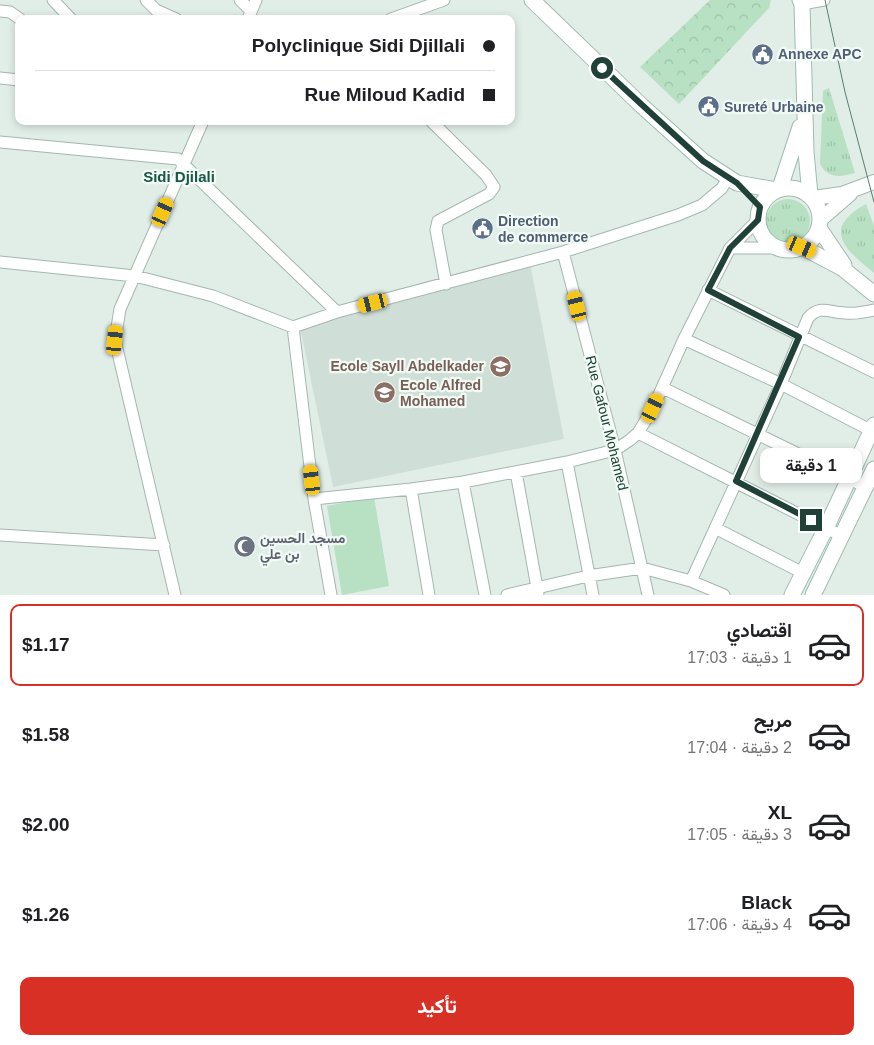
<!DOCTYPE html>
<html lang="ar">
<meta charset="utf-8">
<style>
:root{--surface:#fff;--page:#f2f2f2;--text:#202124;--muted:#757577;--line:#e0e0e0;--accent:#d93025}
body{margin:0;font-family:Helvetica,Vazirmatn,sans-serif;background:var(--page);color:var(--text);direction:rtl;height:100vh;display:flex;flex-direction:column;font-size:19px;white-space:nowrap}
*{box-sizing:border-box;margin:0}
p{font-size:16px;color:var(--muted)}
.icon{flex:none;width:28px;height:28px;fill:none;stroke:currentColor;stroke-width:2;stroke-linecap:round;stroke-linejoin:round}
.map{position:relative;height:595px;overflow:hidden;direction:ltr}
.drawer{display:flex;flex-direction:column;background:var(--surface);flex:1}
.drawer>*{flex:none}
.top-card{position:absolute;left:15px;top:15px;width:500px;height:110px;border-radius:10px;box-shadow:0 2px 8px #0003;direction:rtl;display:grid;align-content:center;height:110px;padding:0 20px;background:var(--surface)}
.end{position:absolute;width:22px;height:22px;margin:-11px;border:6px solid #1f4137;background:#fff;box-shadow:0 0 0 2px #fff}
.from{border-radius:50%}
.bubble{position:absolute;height:35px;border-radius:10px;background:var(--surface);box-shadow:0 2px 8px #0003;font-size:16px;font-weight:700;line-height:35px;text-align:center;direction:rtl}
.car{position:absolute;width:15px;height:30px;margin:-15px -8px;border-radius:6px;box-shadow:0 0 4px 1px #0007;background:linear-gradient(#f5c518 24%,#345 0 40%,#f5c518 0 76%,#345 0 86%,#f5c518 0)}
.top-card b{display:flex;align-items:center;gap:18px;height:48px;font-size:19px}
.top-card b+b{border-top:1px solid var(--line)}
.top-card i{width:12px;height:12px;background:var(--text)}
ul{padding:9px 0 0;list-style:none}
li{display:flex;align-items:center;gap:15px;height:82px;margin:0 10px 8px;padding:0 10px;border:2px solid transparent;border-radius:10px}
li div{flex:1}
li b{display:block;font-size:19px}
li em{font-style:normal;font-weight:700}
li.current{border-color:var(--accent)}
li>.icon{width:45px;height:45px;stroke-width:1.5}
.cta{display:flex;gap:10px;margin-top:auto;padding:10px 20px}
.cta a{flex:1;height:58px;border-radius:10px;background:var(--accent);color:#fff;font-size:20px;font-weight:700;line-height:58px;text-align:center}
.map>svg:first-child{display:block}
.built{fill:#cfded7}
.grass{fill:url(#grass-tufts)}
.park{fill:url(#park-crowns)}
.pitch{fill:#b7e1c2}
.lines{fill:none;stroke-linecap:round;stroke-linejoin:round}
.minor-casing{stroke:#a3b7af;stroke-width:13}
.tertiary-casing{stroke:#a3b7af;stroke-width:16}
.secondary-casing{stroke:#9ebbb0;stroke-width:17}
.minor{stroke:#fff;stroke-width:11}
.tertiary{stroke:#fff;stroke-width:14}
.secondary{stroke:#fff;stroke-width:15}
.tram{stroke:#5a7c73;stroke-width:1}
.route{stroke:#1f4137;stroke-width:6}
.labels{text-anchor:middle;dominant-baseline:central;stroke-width:4.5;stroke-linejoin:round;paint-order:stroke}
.service-label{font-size:14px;font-weight:bold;fill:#4e5e75;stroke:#f2faf6;text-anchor:start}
.education-label{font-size:14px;font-weight:bold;fill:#785e54;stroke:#f2faf6;text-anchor:end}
.street-label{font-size:14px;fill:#1f4137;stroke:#f2faf6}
.worship-label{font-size:14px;font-weight:bold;fill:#5b616d;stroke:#f2faf6;text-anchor:start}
.neighbourhood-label{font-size:15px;font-weight:bold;fill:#185646;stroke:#f2faf6}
</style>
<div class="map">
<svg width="874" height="595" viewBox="0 0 874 595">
<defs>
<pattern id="grass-tufts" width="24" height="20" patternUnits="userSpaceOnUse" patternTransform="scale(1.25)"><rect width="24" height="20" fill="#b7e1c2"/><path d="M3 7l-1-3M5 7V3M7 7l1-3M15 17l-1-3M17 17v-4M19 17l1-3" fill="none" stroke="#9dc2a7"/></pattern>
<pattern id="park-crowns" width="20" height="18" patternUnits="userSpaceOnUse" patternTransform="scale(1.25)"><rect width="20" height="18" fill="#b7e1c2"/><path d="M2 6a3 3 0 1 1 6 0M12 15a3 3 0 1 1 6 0" fill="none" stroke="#9dc2a7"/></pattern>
</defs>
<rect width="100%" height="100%" fill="#e1eee8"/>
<!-- built -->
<path class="built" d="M530,263L564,439L333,487L300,327Z"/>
<!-- grass -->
<path class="grass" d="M829,88L855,173C841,177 828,179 820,164L823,91Z
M766 221a22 22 0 1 1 44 0a22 22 0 1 1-44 0Z
M866,204L874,226V273C846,250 820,229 866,204Z"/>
<!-- park -->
<path class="park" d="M710,0H771L769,8L679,104L640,67Z"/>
<!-- pitch -->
<path class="pitch" d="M374,497L389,586L342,595L327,506Z"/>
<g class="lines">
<defs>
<path id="minor" d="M53,0L71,19
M146,0L156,10L176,19
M240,0L251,11
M802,4L824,0
M0,11L10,12L20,19
M248,19L256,0
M391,19L444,0
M0,78L19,80
M431,121L486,175L494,187L489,194L438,221L436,230L446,284
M0,142L178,159L337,312
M758,220L730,248H778
M563,252L615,450L648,595
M0,262L135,276L213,296L293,327L337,312L563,252L678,215L702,205L722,188L728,178
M708,290L874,372
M293,327L314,499L331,595
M684,339L781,384L874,432
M663,388L866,487
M638,433L842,536
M567,462L593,595
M516,472L538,593
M463,482L485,595
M314,499L411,489
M715,528L803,573
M0,535L164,545
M691,581L781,384L808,318C820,304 830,313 845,313C855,314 865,312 874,310
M175,595L115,340L120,309L203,121
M429,595L411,489L463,482L567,462L615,450L630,440L638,433L653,408L684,339L730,248
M507,595L588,576L642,568L691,581L724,595"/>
<path id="tertiary" d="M813,198L842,194L874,182
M820,220L850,194"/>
<path id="secondary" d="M532,0L642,106L703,161L737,183L776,190
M800,0L802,4L806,152L810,195
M758 219a31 31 0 1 1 62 0a31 31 0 1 1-62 0Z
M780,188L800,127
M819,228L844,265
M802,247L842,268L874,294
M792,595L826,528L874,425
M813,595L874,469"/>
</defs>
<!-- minor casing -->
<use href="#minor" class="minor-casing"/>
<!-- tertiary casing -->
<use href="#tertiary" class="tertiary-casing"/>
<!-- secondary casing -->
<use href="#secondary" class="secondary-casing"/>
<!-- minor -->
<use href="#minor" class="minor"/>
<!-- tertiary -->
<use href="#tertiary" class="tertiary"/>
<!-- secondary -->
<use href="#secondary" class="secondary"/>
<!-- tram -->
<path class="tram" d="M825,0L845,92L874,202"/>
</g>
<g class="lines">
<!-- route -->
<path class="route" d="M602,68L703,161L737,183L760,207L758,220L730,248L708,290L799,337L736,481L811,520"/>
</g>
<!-- icons -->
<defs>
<symbol id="civic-disc" viewBox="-11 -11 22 22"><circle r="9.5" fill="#5c6f8a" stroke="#f2faf6"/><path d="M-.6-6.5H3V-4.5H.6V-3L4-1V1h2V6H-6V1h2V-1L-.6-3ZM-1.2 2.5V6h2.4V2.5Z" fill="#fff"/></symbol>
<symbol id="school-disc" viewBox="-11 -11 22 22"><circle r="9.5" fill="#8d6e63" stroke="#f2faf6"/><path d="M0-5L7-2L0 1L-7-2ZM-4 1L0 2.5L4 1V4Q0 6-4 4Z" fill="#fff"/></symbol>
<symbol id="mosque-disc" viewBox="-11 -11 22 22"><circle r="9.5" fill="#6b7280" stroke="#f2faf6"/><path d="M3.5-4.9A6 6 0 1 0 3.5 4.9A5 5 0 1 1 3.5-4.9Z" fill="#fff"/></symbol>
</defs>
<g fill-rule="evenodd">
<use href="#civic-disc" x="750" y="42" width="25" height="25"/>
<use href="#civic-disc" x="696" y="94" width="25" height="25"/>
<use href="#civic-disc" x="470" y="216" width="25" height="25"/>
<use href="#school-disc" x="488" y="354" width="25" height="25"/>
<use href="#school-disc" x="372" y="380" width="25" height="25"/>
<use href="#mosque-disc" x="232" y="534" width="25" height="25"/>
</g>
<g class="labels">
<!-- service labels -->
<g class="service-label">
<text x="778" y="54">Annexe APC</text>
<text x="724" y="107">Sureté Urbaine</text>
<text x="498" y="221">Direction<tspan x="498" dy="16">de commerce</tspan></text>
</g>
<!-- education labels -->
<g class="education-label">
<text x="484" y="366">Ecole Sayll Abdelkader</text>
<text x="400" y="385" text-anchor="start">Ecole Alfred<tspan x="400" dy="16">Mohamed</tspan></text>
</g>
<!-- street labels -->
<g class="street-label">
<text transform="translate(607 423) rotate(76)">Rue Gafour Mohamed</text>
</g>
<!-- worship labels -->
<g class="worship-label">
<text x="260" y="538">مسجد الحسين<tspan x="260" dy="16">بن علي</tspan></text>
</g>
<!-- neighbourhood labels -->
<g class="neighbourhood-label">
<text x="179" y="176">Sidi Djilali</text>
</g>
</g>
</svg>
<i class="end from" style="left:602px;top:68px"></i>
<i class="end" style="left:811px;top:520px"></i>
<div class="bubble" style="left:760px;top:448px;width:102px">1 دقيقة</div>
<i class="car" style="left:163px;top:212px;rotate:24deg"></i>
<i class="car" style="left:802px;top:247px;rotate:113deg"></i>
<i class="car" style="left:373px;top:303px;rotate:256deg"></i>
<i class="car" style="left:577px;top:306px;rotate:346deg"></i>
<i class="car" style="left:115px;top:340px;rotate:6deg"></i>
<i class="car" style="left:653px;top:408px;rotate:25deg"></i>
<i class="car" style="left:312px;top:480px;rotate:353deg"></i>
<div class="top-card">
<b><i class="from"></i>Polyclinique Sidi Djillali</b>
<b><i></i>Rue Miloud Kadid</b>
</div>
</div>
<section class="drawer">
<ul>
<li class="current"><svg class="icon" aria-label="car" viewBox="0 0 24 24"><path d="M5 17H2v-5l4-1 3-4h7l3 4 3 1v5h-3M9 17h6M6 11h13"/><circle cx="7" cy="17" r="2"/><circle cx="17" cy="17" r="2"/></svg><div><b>اقتصادي</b><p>1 دقيقة · 17:03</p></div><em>$1.17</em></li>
<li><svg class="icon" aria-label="car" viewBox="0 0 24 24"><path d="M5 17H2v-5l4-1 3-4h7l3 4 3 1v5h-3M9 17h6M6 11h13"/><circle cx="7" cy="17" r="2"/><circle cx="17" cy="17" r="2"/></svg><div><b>مريح</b><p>2 دقيقة · 17:04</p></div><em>$1.58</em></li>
<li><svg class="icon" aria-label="car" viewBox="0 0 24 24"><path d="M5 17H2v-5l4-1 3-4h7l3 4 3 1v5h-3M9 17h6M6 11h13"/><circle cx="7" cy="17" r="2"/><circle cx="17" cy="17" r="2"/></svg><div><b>XL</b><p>3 دقيقة · 17:05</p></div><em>$2.00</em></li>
<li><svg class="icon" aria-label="car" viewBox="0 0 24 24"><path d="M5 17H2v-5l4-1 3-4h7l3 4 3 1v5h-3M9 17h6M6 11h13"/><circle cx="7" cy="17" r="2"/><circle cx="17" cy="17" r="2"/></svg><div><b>Black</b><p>4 دقيقة · 17:06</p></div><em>$1.26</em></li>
</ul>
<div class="cta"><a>تأكيد</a></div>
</section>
